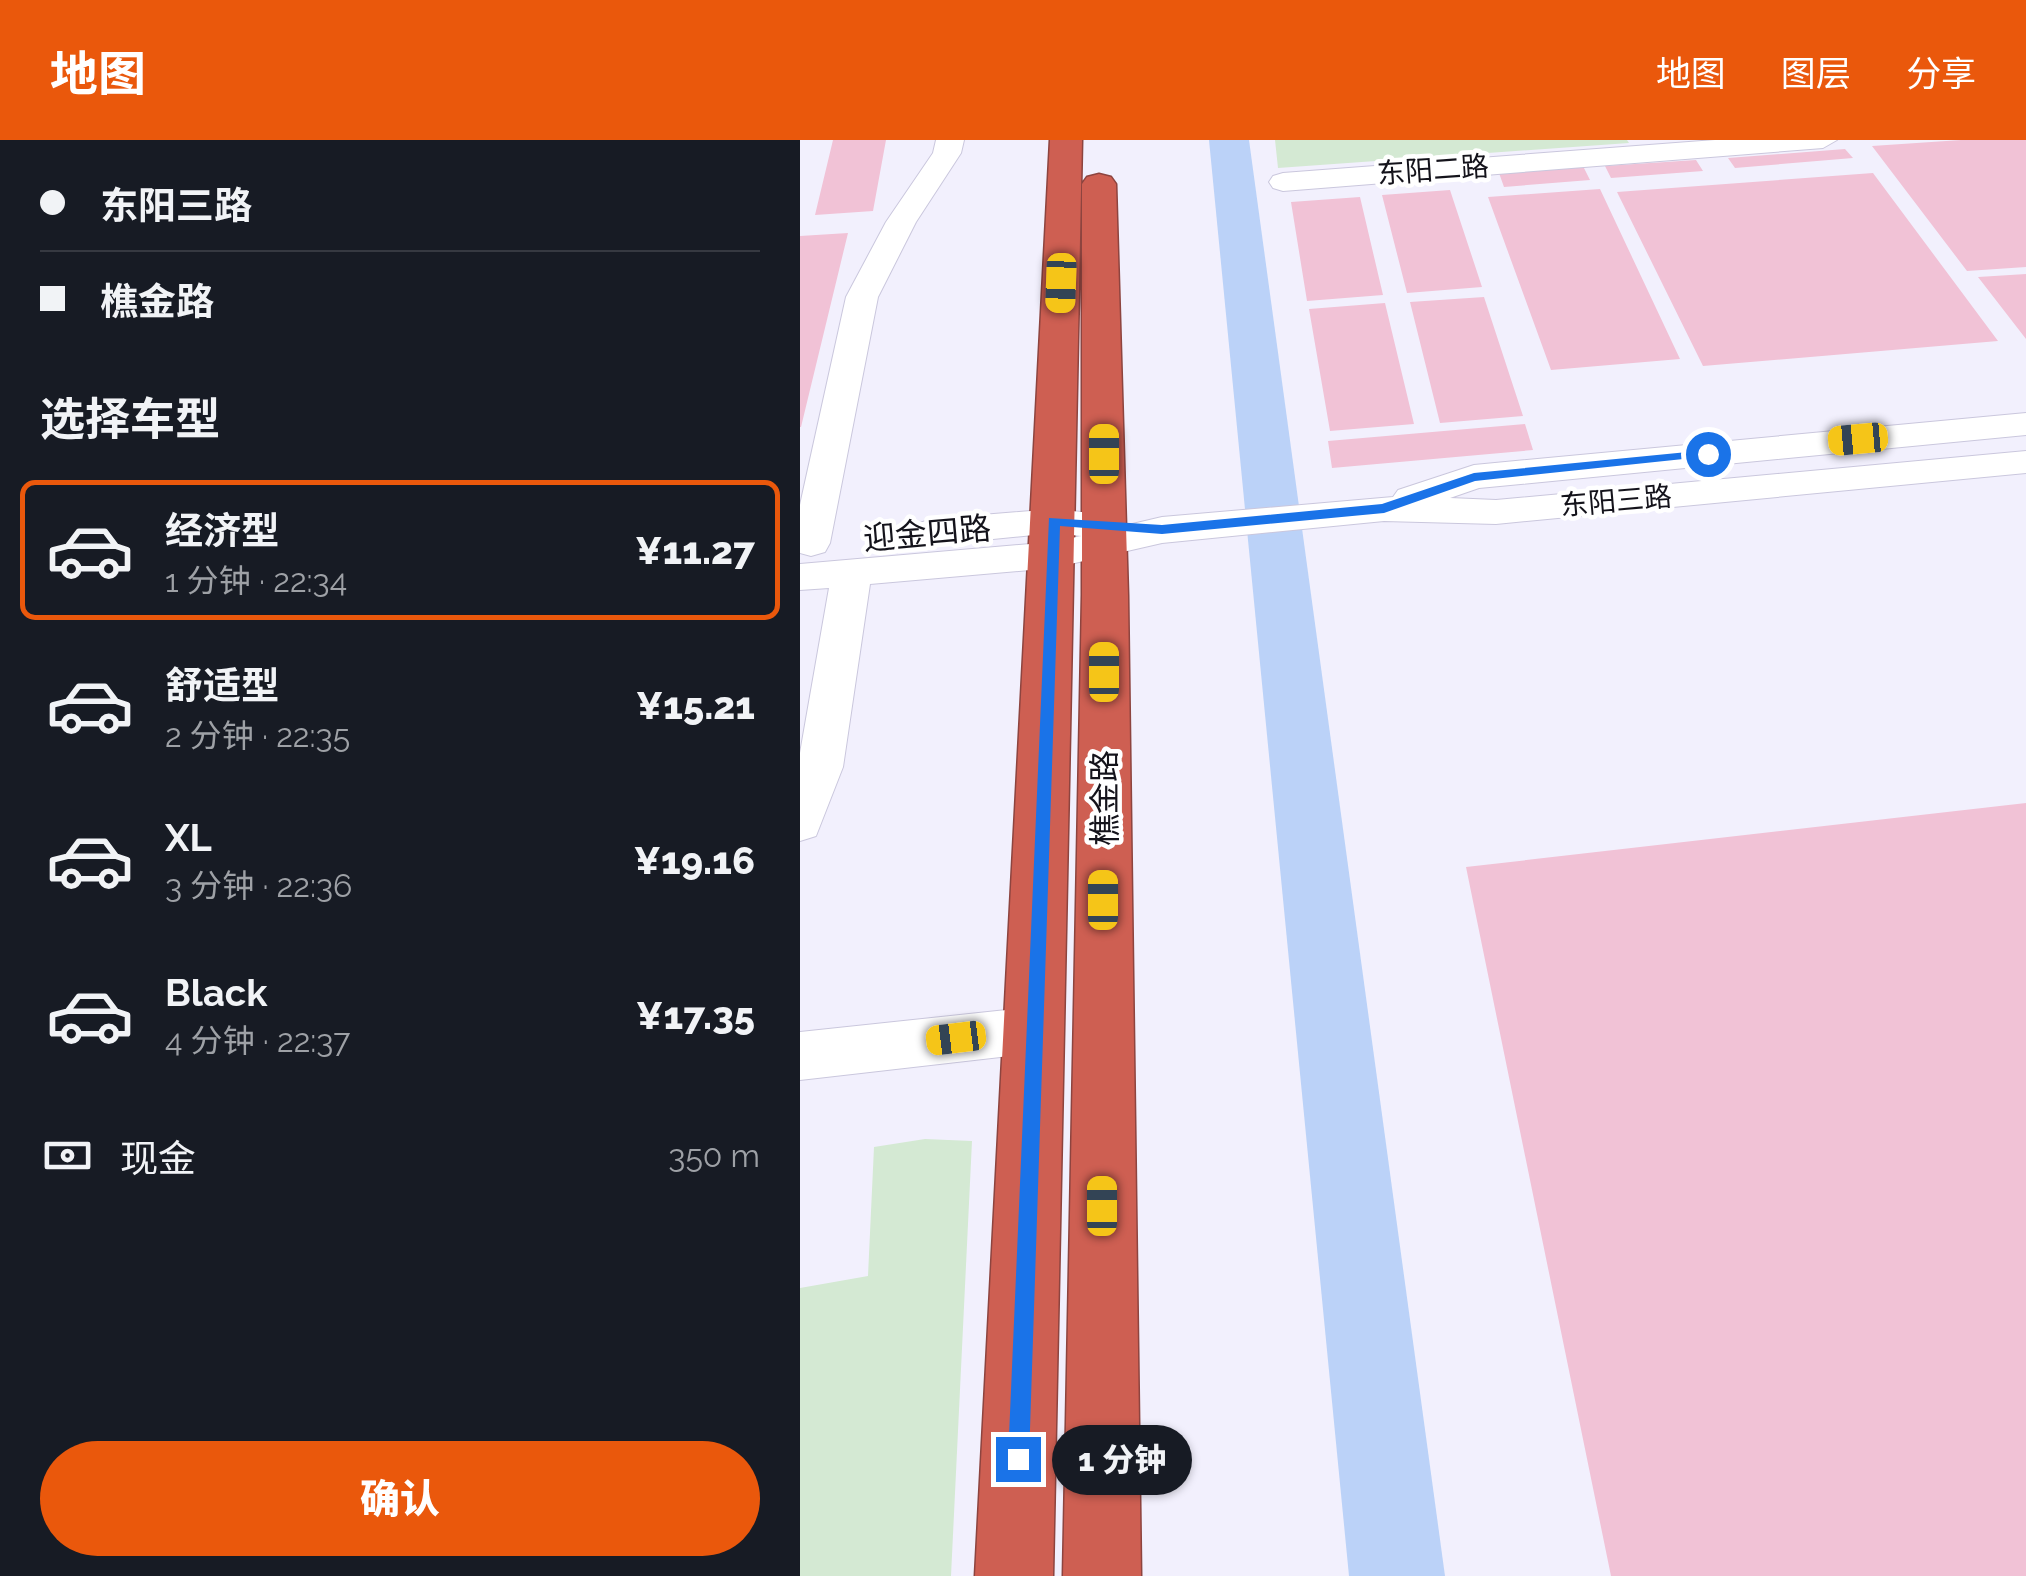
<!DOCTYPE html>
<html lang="zh">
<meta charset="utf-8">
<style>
:root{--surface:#171b24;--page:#20242c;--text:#f1f3f6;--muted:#9ea1a6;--line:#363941;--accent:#ea580c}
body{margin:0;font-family:Raleway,"Noto Sans SC",sans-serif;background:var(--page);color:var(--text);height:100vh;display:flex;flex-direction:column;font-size:38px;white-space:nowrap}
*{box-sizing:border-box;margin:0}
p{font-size:32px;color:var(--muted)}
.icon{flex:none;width:55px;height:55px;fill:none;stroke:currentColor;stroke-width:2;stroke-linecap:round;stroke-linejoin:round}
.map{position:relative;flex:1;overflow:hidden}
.panel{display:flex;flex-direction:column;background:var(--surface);width:800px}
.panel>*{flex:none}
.top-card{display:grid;align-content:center;height:220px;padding:0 40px;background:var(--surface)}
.end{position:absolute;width:45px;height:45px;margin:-22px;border:12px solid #1a73e8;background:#fff;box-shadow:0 0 0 5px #fff}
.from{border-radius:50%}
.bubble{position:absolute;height:70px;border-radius:35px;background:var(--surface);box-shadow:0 2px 8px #0004;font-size:32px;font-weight:800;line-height:70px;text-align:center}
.car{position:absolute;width:30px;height:60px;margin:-30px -15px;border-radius:12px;box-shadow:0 0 8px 2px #0007;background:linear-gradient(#f5c518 24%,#345 0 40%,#f5c518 0 76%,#345 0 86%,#f5c518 0)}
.top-card b{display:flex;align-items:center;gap:35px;height:95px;font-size:38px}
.top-card b+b{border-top:2px solid var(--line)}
.top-card i{width:25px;height:25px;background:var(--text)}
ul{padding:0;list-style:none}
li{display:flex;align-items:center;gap:30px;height:140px;margin:0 20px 15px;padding:0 20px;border:5px solid transparent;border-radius:15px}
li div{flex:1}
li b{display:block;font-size:38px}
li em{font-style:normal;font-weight:800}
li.selected{border-color:var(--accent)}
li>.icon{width:90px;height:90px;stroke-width:1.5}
h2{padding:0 40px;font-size:45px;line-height:120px}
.pay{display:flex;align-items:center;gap:25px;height:110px;padding:0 40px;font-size:38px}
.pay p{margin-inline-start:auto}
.primary-button{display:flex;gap:20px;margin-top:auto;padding:20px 40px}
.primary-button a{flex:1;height:115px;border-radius:60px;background:var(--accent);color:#fff;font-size:40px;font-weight:800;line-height:115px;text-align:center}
header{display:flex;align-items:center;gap:60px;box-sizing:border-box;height:140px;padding:0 50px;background:var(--accent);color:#fff}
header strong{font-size:48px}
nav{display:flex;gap:55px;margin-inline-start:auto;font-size:35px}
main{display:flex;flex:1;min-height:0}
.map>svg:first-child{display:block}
.green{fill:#d4e9d3}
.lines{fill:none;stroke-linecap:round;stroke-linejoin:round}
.river{fill:#bbd2f8;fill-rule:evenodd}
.building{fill:#f1c2d6}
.minor-casing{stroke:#cac7dd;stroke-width:2}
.highway-casing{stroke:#8d443f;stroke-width:3}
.minor{fill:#fff;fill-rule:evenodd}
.highway{fill:#ce5f52;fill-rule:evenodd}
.route{fill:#1a73e8}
.labels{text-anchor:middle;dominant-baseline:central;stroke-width:9;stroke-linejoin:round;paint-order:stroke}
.far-street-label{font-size:28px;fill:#14131b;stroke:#fff}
.street-label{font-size:32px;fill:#14131b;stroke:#fff}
</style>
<header>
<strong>地图</strong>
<nav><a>地图</a><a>图层</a><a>分享</a></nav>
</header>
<main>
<section class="panel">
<div class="top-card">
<b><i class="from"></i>东阳三路</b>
<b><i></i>樵金路</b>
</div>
<h2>选择车型</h2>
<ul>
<li class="selected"><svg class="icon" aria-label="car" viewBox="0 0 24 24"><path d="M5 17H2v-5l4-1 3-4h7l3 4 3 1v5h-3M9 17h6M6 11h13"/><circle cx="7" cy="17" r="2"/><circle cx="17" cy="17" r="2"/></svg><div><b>经济型</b><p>1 分钟 · 22:34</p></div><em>¥11.27</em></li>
<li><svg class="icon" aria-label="car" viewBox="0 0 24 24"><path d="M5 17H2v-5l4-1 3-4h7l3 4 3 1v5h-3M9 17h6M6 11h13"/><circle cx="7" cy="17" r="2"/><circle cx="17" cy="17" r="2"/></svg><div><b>舒适型</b><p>2 分钟 · 22:35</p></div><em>¥15.21</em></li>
<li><svg class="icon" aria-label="car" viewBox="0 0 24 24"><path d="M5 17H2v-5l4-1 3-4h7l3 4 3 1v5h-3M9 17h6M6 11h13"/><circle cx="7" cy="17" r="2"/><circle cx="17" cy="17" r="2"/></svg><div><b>XL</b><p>3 分钟 · 22:36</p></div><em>¥19.16</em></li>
<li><svg class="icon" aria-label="car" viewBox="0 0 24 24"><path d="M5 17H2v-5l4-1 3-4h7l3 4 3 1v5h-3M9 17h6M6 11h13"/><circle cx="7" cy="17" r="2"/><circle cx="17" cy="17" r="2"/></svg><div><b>Black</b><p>4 分钟 · 22:37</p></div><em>¥17.35</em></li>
</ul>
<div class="pay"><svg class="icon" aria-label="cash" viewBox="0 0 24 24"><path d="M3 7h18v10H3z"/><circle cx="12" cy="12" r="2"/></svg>现金<p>350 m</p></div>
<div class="primary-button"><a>确认</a></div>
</section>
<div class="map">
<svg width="1226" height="1436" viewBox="0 0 1226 1436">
<rect width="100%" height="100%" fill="#f2f0fd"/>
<!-- green -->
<path class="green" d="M475,0H827L829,3L478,28Z
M125,999L172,1001L151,1436H0V1148L68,1136L74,1007Z"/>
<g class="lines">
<!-- river -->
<path class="river" d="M409,0H449L645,1436H549Z"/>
</g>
<!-- building -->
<path class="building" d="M33,0H86L73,71L15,75Z
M1161,0H1226V127L1167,131L1072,6Z
M1045,9L1053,18L935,28L928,18Z
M896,20L903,31L811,38L805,26Z
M783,26L790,40L704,47L699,33Z
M1073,33L1198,201L903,226L817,52Z
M800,49L880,219L751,230L688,57Z
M650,50L682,147L607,153L582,55Z
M560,57L583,155L507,161L491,62Z
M48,93L1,287H0V96Z
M1226,134V199L1178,137Z
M684,157L723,276L640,283L610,162Z
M585,163L614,284L530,291L509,169Z
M725,284L733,310L532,328L528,301Z
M1226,663V1436H811L666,727Z"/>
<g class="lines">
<defs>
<path id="minor" d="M136,0H164L161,13L116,82L78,157L30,403L25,412L11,416L0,413V365L46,157L86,82L133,13Z
M915,0H1037L1023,8L483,51L473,48L469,42L473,36L483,33Z
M1226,273V295L679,348L650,358L696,360L1226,311V333L696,384L584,381L362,403L253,428L70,444L43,627L16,696L0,701V613L29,448L0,450V424L253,402L281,396L254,393L133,405L119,401L114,392L119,383L133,379L254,369L309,375L314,384L311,389L362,377L593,357L598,350L674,325Z
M235,867L253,874L261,890L253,906L235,913L0,940V892Z"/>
<path id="highway" d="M250,0H282L253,1436H175Z
M299,34L311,37L316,44L328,455L341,1436H263L282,455V44L287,37Z"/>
</defs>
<!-- minor casing -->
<use href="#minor" class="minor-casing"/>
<!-- highway casing -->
<use href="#highway" class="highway-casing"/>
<!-- minor -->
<use href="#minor" class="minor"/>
<!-- highway -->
<use href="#highway" class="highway"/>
</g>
<!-- route -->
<path class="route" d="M908,310L912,311V316L675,341L584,373L362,394L260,386L229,1319L226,1327L218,1330L211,1327L208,1319L249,378L362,385L582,364L674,333Z"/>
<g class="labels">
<!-- far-street labels -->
<g class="far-street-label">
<text transform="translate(633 30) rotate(-4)">东阳二路</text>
<text transform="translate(816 361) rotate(-5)">东阳三路</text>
</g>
<!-- street labels -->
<g class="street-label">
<text transform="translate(127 393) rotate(-5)">迎金四路</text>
<text transform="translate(304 658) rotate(-90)">樵金路</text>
</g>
</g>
</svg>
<i class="end from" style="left:908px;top:314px"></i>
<i class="end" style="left:218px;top:1319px"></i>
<div class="bubble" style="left:252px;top:1285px;width:140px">1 分钟</div>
<i class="car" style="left:261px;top:143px;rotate:182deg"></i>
<i class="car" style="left:1058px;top:299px;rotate:265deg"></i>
<i class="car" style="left:304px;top:314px;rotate:0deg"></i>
<i class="car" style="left:304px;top:532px;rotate:0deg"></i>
<i class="car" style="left:303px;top:760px;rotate:0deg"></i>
<i class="car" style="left:156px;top:898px;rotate:263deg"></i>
<i class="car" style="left:302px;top:1066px;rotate:0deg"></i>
</div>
</main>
